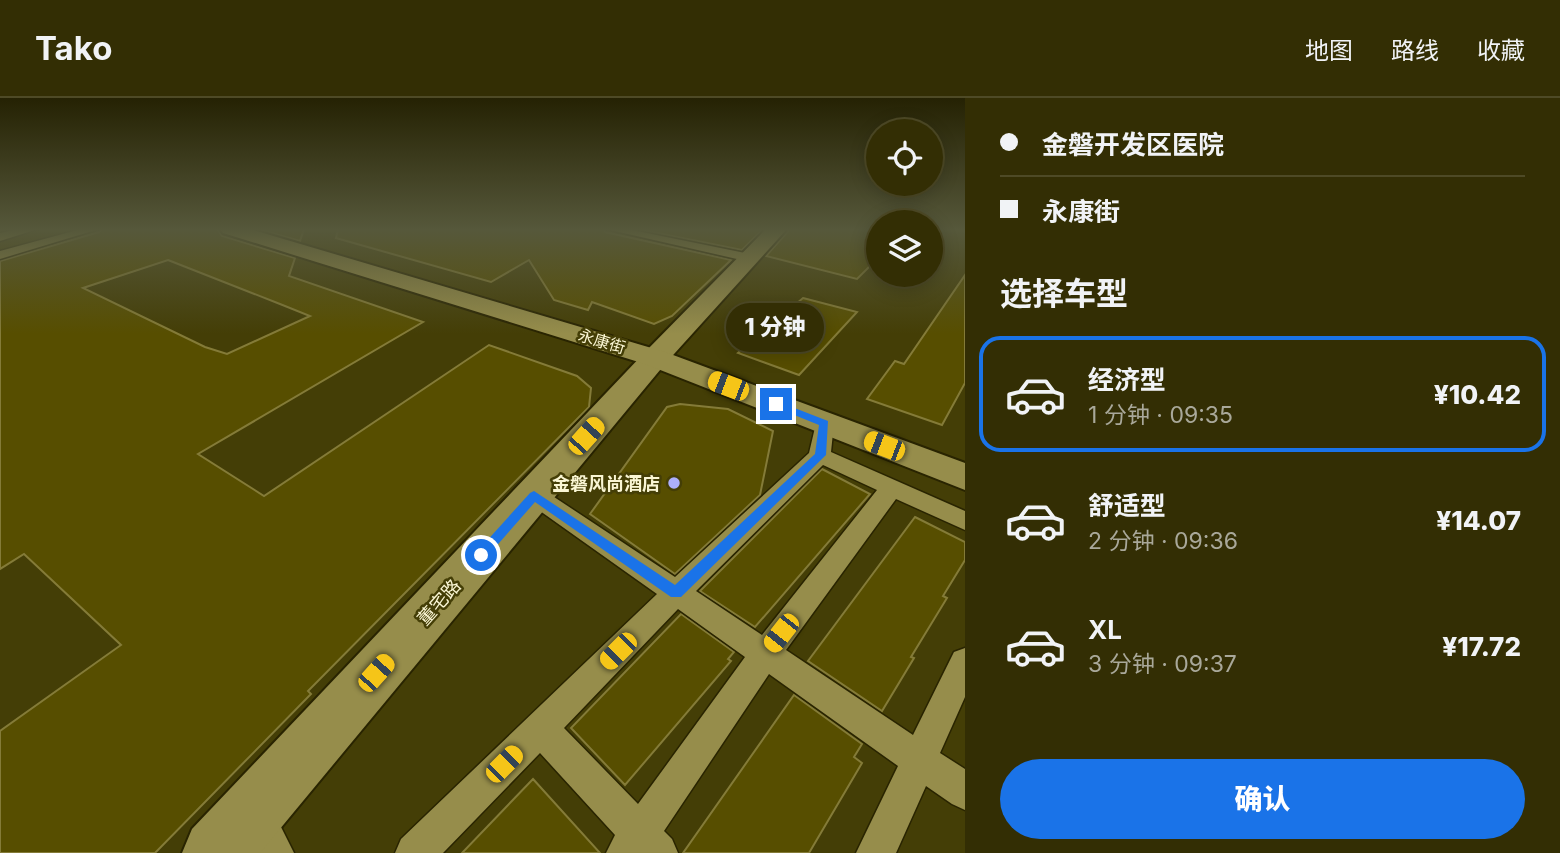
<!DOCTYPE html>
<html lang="zh">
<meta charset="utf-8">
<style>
:root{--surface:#332e04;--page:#3e3a13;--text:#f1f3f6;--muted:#a9a89a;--line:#4e4a26;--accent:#1a73e8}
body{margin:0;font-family:Inter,"Noto Sans SC",sans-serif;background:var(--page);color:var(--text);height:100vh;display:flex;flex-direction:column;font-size:26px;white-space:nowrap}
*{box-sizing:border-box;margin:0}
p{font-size:23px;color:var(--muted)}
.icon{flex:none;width:38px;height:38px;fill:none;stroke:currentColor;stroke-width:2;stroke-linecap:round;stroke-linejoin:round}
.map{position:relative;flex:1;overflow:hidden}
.details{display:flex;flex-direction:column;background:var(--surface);width:595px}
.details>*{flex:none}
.hud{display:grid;align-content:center;height:154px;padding:0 35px;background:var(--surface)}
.fabs{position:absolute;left:866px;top:21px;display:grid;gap:14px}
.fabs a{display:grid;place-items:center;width:77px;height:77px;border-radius:50%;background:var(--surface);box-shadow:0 4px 18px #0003,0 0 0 2px var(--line);font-size:35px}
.end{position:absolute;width:32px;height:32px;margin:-16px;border:9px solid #1a73e8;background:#fff;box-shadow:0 0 0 4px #fff}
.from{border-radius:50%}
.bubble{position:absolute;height:49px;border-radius:24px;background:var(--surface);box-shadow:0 4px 18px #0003,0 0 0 2px var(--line);font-size:23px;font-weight:800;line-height:49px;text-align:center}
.car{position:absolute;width:21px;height:42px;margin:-21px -10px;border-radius:9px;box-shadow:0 0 5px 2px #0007;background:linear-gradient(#f5c518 24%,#345 0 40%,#f5c518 0 76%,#345 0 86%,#f5c518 0)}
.hud b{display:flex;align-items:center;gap:24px;height:66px;font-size:26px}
.hud b+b{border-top:2px solid var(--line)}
.hud i{width:18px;height:18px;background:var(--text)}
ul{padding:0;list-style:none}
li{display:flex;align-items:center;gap:21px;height:116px;margin:0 14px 10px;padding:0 21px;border:4px solid transparent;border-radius:21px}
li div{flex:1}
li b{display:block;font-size:26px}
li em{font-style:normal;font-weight:800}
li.active{border-color:var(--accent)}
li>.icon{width:63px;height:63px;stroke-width:1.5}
h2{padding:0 35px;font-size:32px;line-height:84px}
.action{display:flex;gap:14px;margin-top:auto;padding:14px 35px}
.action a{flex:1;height:80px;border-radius:42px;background:var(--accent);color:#fff;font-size:28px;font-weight:800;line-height:80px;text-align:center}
header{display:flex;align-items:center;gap:42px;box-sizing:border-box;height:98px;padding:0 35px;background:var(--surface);border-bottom:2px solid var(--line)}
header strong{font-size:33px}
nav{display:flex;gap:38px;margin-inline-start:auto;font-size:24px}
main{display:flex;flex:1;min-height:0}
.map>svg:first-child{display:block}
.building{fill:#574e00;stroke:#847b38;stroke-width:2;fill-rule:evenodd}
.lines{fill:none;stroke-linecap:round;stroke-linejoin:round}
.lane-casing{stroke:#292401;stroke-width:3}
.street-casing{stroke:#292401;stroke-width:4}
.secondary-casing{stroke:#292401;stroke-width:4}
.lane{fill:#968d4b;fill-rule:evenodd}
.street{fill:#968d4b;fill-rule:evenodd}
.secondary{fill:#968d4b;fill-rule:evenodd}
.route{fill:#1a73e8}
.poi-dot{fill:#acaffb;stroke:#443e06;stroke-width:2.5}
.labels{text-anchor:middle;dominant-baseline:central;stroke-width:5;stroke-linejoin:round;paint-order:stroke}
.far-street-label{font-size:16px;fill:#faf6d4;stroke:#443e06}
.poi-label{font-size:18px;font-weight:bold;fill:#faf6d4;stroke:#443e06;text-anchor:end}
.street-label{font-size:18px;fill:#faf6d4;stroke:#443e06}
</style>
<header>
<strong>Tako</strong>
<nav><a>地图</a><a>路线</a><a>收藏</a></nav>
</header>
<main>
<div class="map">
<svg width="965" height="755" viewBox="0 0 965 755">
<rect width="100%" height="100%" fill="#443e06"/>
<!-- building -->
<path class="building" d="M102,131H217L222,138L295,160L289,178L423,224L198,356L264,398L489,247L577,278L591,290L589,309L308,593L311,596L155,755H0V633L121,547L24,456L0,471V163L99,134ZM168,162L280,206L310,218L227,256L205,249L83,190Z
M258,131H304L300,143Z
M338,131H603L605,134L731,162L672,218L654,226L592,204L588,212L554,202L529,162L491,184L336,140Z
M638,131H763L742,152Z
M790,131H878V160L857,181L766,158Z
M965,177V285L942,327L867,301L895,263L904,266Z
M803,200L857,214L799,277L738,255Z
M680,306L728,311L773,333L760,397L675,476L590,416L667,309Z
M822,371L870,396L755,529L700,493Z
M915,419L965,444V462L943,498L947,500L911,559L914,560L882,613L808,563Z
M681,516L734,554L728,561L731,563L625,687L571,630Z
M794,597L862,646L854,659L862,665L809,755H683Z
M533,681L600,755H462Z"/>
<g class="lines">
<defs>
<path id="lane" d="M19,131H38L0,143V135Z
M81,131H99L0,161V153Z
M606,131H627L750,156L756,160L750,164Z
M824,319L831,321L834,325L831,354L965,413V432L896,401L786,552L913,637L954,554L965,550V599L940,655L965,671V712L952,706L926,688L896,755H856L898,668L769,576L664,733L672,741L678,755H606L615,737L540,655L443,755H395L401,741L657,496L526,403L522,397L526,391L534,389L542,391L675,479L809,355L817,321ZM823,367L877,392L762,537L696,493ZM678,511L745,559L638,706L564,630Z
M255,697L268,703L294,755H253L236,716L242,703Z"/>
<path id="street" d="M766,131H787L665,266L260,755H182L192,731L645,254Z"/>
<path id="secondary" d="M220,131H250L665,254L965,365V392L645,266L223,135Z"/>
</defs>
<!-- lane casing -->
<use href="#lane" class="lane-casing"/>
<!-- street casing -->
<use href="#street" class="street-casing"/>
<!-- secondary casing -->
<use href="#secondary" class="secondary-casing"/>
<!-- lane -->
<use href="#lane" class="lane"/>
<!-- street -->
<use href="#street" class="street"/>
<!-- secondary -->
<use href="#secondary" class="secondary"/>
</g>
<!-- sky -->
<linearGradient id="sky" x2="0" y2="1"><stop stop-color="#252203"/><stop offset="0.56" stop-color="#56583b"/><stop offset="1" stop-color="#56583b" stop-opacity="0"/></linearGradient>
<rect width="965" height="236" fill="url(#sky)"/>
<!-- route -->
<path class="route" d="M772,304H779L828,323L826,357L681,499H671L535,404L486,460L481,462L474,457L530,395L534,393L675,487L815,356L819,327L772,308Z"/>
<!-- markers -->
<circle class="poi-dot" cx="674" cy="385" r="7"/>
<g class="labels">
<!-- far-street labels -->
<g class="far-street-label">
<text transform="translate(602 243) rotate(17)">永康街</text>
</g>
<!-- poi labels -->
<g class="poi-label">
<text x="660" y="385">金磐风尚酒店</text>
</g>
<!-- street labels -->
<g class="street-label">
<text transform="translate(439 504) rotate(-48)">董宅路</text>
</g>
</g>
</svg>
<div class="fabs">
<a><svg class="icon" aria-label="locate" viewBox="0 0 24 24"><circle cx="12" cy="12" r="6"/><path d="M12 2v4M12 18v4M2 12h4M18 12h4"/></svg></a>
<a><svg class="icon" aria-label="layers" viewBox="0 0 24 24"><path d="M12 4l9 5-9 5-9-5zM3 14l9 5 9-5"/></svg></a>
</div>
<i class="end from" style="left:481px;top:457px"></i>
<i class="end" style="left:776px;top:306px"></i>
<div class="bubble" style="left:726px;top:205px;width:98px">1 分钟</div>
<i class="car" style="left:728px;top:288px;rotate:291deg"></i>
<i class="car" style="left:586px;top:338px;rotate:42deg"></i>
<i class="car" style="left:884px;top:348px;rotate:291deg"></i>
<i class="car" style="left:781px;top:535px;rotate:218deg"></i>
<i class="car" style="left:618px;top:553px;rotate:225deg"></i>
<i class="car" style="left:376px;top:575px;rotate:42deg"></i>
<i class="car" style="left:504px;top:666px;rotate:45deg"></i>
</div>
<section class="details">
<div class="hud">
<b><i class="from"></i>金磐开发区医院</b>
<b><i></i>永康街</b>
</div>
<h2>选择车型</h2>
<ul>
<li class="active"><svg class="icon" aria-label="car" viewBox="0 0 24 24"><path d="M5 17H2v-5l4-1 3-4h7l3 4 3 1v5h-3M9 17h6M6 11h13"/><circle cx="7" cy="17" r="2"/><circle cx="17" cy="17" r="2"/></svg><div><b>经济型</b><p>1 分钟 · 09:35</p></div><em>¥10.42</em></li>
<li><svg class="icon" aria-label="car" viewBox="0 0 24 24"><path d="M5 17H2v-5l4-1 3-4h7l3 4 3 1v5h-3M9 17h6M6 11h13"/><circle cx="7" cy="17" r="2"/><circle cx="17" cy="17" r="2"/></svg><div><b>舒适型</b><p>2 分钟 · 09:36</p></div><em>¥14.07</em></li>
<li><svg class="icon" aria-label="car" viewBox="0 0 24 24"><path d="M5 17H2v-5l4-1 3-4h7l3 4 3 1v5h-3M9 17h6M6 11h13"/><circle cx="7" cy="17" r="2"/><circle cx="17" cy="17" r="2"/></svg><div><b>XL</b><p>3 分钟 · 09:37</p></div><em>¥17.72</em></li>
</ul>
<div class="action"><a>确认</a></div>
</section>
</main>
